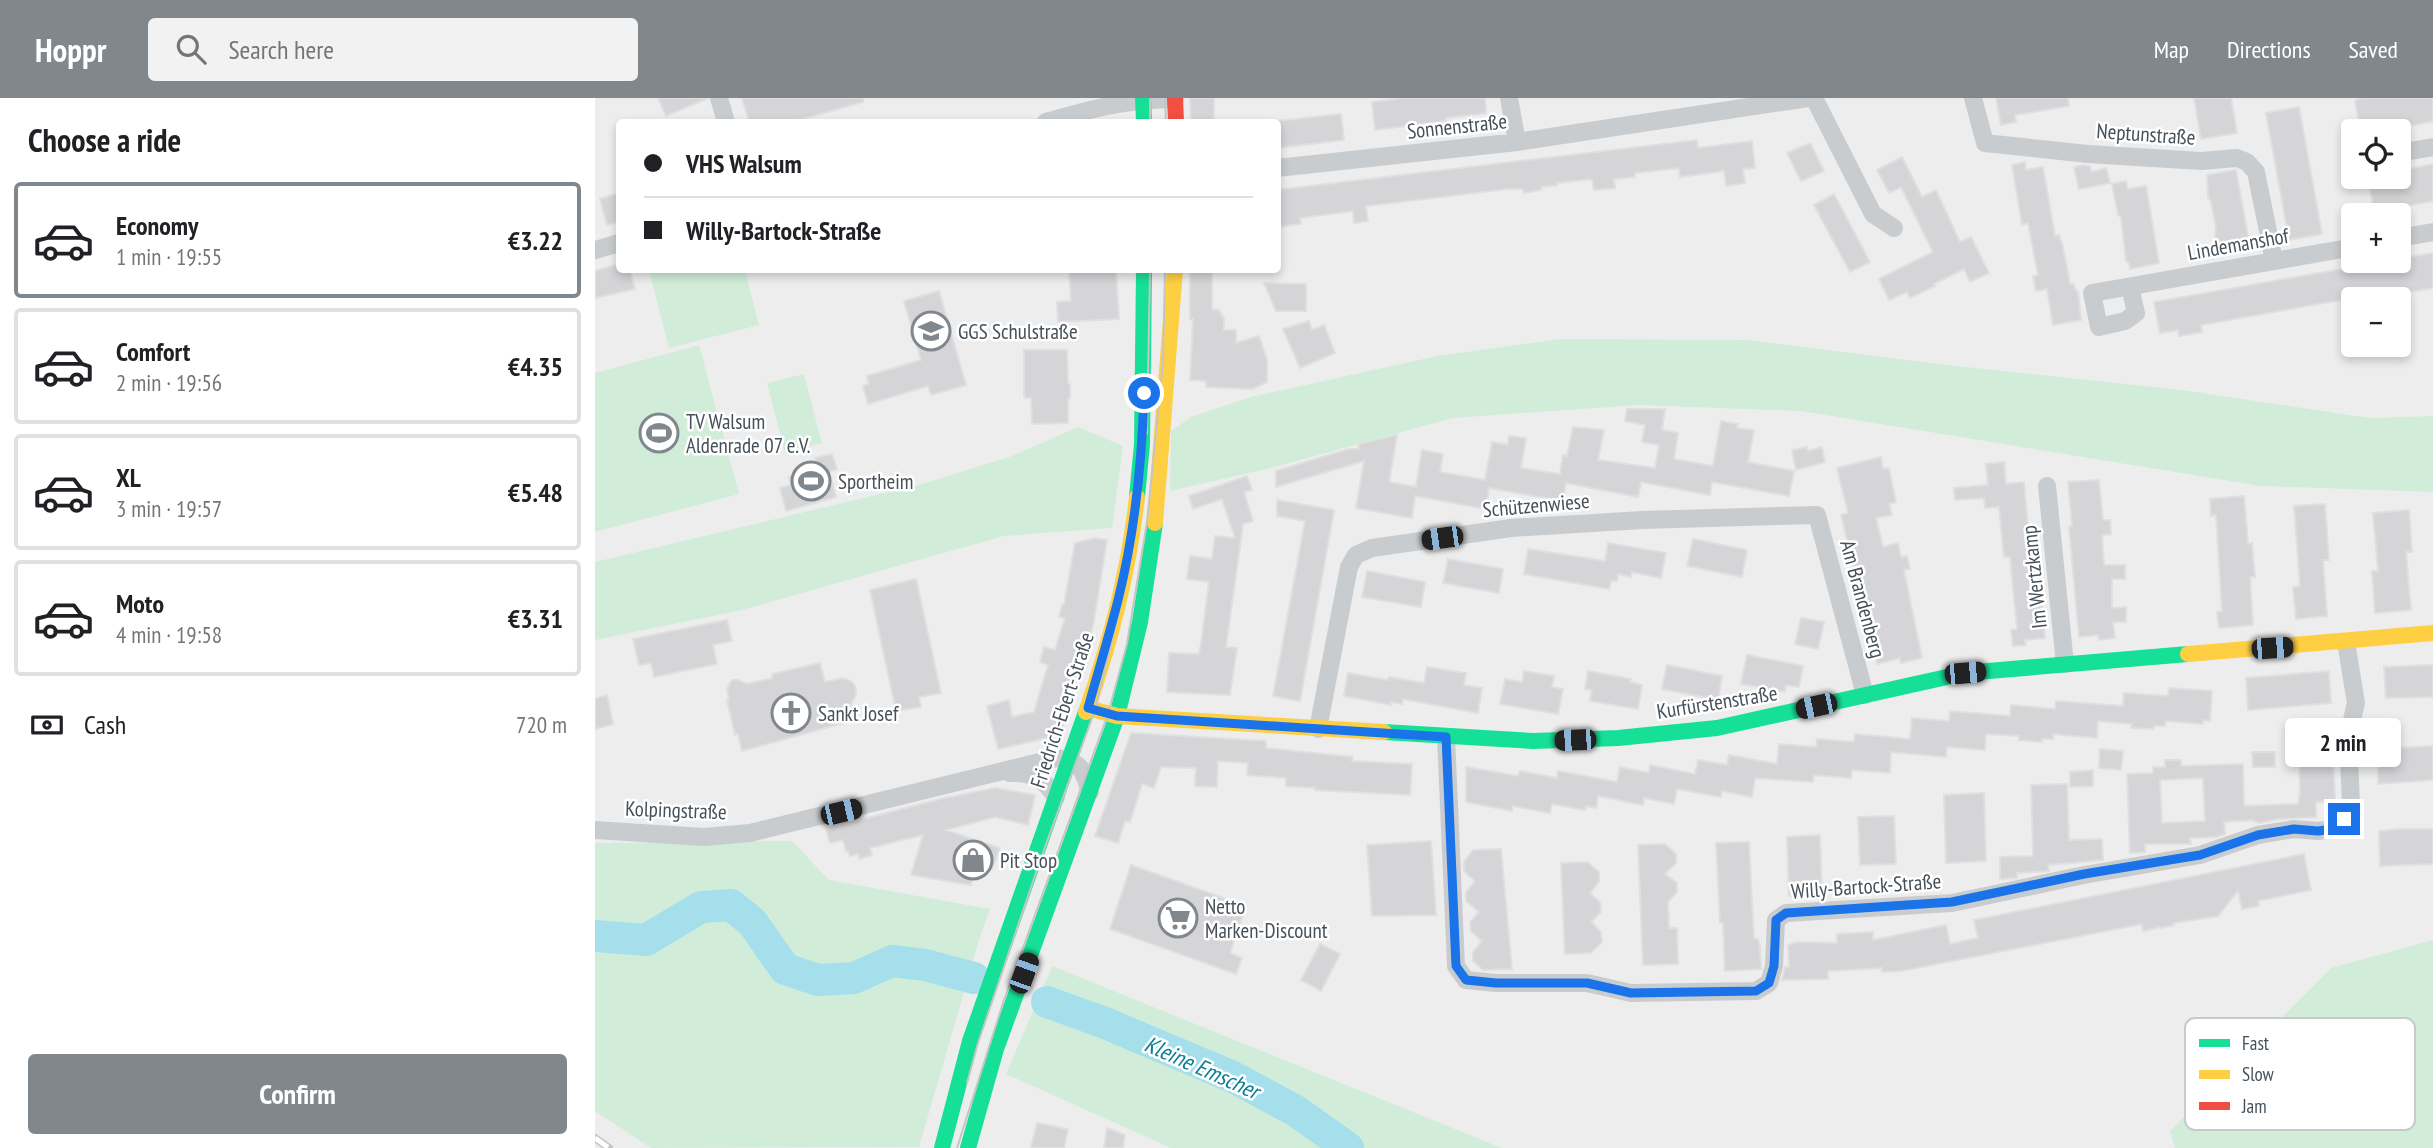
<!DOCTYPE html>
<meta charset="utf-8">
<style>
:root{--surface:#fff;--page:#f2f2f2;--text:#202124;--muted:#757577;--line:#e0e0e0;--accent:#80878d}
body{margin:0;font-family:"PT Sans Narrow",sans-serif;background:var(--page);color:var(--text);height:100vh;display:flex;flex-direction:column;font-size:26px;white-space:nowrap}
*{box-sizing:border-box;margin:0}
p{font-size:23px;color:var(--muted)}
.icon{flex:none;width:38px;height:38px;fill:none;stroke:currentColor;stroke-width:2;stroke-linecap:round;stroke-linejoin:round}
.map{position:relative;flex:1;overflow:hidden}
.panel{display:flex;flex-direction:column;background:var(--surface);width:595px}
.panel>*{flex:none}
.hud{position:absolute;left:21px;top:21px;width:665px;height:154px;border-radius:7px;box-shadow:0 4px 10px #0003;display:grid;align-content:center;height:154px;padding:0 28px;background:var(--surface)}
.buttons{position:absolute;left:1746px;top:21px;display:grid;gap:14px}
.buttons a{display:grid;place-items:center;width:70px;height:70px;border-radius:7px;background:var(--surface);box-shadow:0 4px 10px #0003;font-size:35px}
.end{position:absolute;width:32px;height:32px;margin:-16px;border:9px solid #1a73e8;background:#fff;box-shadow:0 0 0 4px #fff}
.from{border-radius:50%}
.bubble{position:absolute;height:49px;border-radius:7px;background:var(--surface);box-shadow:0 4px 10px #0003;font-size:23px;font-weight:800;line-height:49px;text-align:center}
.car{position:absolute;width:21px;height:42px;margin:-21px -10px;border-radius:9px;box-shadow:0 0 5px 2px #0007;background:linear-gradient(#222 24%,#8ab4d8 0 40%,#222 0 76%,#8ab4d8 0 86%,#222 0)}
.hud b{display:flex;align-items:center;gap:24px;height:66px;font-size:26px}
.hud b+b{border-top:2px solid var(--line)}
.hud i{width:18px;height:18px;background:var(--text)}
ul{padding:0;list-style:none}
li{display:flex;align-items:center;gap:21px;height:116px;margin:0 14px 10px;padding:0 14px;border:4px solid var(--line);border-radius:7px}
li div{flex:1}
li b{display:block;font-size:26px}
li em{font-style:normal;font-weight:800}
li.selected{border-color:var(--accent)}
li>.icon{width:63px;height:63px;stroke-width:1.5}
h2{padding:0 28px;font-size:32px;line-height:84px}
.pay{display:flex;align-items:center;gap:18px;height:77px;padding:0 28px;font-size:26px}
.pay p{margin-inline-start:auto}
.cta{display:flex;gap:14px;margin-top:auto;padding:14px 28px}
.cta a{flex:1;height:80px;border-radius:7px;background:var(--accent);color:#fff;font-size:28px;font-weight:800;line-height:80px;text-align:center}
header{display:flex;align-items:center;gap:42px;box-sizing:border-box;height:98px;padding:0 35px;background:var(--accent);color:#fff}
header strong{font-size:33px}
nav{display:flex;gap:38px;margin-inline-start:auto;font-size:24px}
.search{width:490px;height:63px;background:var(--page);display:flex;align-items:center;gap:18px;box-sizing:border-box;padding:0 24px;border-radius:7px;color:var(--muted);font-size:26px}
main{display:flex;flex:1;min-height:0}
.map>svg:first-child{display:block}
.green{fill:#d1edda}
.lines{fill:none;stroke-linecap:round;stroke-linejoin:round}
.river{stroke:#a5dfeb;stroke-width:32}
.building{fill:#d5d5d7;stroke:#dfdfe0;stroke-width:2;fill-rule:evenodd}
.street{stroke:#c9ccce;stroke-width:18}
.fast{stroke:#16e098;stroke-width:16}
.slow{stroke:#ffcf43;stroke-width:16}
.jam{stroke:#f24e42;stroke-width:16}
.tram{stroke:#c4c5c7;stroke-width:2}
.rail-casing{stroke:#c4c5c7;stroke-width:8}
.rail{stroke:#fff;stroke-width:5;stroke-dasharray:16;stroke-linecap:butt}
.route{stroke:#1a73e8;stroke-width:9}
.labels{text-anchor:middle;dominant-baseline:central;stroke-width:5;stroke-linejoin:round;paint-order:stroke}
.street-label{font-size:21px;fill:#455059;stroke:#fff}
.poi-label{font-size:21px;fill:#455059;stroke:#fff;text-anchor:start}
.water-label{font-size:23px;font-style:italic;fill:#0d7e94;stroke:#fff}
.key{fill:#fff;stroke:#c7cacd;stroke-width:2}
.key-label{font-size:19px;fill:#455059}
</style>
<header>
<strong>Hoppr</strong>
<div class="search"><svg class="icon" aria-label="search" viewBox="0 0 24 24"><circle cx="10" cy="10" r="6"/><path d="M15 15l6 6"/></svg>Search here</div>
<nav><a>Map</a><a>Directions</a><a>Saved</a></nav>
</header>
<main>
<section class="panel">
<h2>Choose a ride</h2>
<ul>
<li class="selected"><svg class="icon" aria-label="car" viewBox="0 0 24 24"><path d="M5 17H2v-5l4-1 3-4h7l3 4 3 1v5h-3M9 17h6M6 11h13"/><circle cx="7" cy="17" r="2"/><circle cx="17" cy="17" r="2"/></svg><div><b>Economy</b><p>1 min · 19:55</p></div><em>€3.22</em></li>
<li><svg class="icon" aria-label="car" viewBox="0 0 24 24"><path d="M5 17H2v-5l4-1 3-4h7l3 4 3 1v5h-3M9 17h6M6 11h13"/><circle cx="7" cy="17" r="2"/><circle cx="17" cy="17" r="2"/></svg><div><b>Comfort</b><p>2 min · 19:56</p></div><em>€4.35</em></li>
<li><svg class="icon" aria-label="car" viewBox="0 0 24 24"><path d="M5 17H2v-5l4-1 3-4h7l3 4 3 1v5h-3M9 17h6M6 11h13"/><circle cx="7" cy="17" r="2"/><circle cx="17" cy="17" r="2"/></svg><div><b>XL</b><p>3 min · 19:57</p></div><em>€5.48</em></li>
<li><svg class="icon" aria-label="car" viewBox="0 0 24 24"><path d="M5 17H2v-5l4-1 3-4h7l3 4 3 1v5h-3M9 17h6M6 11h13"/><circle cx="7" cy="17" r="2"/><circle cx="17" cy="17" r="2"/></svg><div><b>Moto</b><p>4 min · 19:58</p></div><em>€3.31</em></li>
</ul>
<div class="pay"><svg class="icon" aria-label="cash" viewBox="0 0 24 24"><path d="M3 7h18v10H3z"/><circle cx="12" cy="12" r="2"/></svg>Cash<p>720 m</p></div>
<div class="cta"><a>Confirm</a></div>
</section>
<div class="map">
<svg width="1838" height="1050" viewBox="0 0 1838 1050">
<rect width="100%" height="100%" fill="#eeeded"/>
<!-- green -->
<path class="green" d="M54,172H150L164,227L74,250Z
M965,241L1154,242L1343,266L1587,292L1774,320L1838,318V394L1666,388L1206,313L1043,307L858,320L680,369L575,393L576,333L596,319L656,299L842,258Z
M104,247L144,396L0,434V275Z
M209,276L227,345L190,355L172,285Z
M483,329L528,348L517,430L409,438L147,512L0,542V464L327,386L417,358Z
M197,743L234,782L395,811L385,839L324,1049L56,1050L0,1013V745Z
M1838,842V1050H1580L1575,1033L1736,870Z
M457,868L907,1050H576L411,976Z"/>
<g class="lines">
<!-- river -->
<path class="river" d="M0,838L51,842L106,809L136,807L157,824L190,871L223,882L259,880L297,863L330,867L379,880
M452,904L510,925L638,979L701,1013L753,1050"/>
</g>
<!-- building -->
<path class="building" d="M63,0H113L71,18Z
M147,0H268V4L197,24H154Z
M595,0H619V24H596Z
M810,0H890L891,15L851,20V23L780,32L777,4Z
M1401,0H1473L1474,8L1420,17L1421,24L1406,27Z
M1599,0H1636L1642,35L1606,41Z
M1770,0H1838V23L1791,33H1765L1760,2Z
M1704,9L1727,136L1694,142L1671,15Z
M746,16L749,42L682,50V23Z
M1102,42L1103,50L1157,43L1160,70L1148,71L1150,85L1131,88L1129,73L1085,79L1084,70L1040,75V79L1019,81L1020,90L999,92L997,81L962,85V87L946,89V92L929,95L928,91H913L771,108L773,123L759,125L758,113L705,120L706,126L682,129V92Z
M1215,45L1229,73L1206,83L1192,55Z
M1307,59L1327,99L1341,92L1365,144L1376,139L1394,175L1375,184L1369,171L1339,186L1340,188L1315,200L1312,194L1294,202L1284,181L1338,154L1306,89L1294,95L1282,72Z
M1430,64L1431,72L1448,69L1460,138L1464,137L1466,144H1467L1475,186H1479L1481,193H1483L1486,222L1458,227L1452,191L1441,193L1438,178L1443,177L1433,125L1427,127L1417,67Z
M1838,66V103L1779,114L1773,79H1804V73Z
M1489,67L1495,68L1496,74L1511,70L1515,85L1484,91L1479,69Z
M1641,72L1655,149L1626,155L1620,139L1621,129L1616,103L1613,100L1612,77Z
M1531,83L1533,91L1551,88L1564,165L1535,171L1534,165L1531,163L1526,119L1523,117L1517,86Z
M24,95V124L12,127L5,101Z
M1239,96L1275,164L1255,174L1219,107Z
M1838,155V190L1774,201H1752L1645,220L1606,227L1607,234L1584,238L1583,232L1565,235L1559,204Z
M24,166V172H35L40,191L0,200V173Z
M474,172H521L524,221L463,224L462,204L476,203Z
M595,172H617V212H624L629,221V232H641V245L664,238L672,262V284L657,291L611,289V283L595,282L598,221H595Z
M669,185L711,186V213H681Z
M344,193L371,287L336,297L333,288L273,306L268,288L274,286L272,278L326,262L309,203Z
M714,223L717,232L729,227L740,255L705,270L688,231Z
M429,252H472L473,286H475V300H473V325L437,326L436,300H430L429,298Z
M1032,311H1070L1067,332L1083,335L1079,361L1118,368L1126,323L1143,326L1142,330L1159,332L1153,364L1199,373L1194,398L1117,384L1115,397L1046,384L1043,399L971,385L968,403L894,390L891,411L820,398L817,420L761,410L769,363L681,389V373L754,351H763L764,346L802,337L794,384L821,389L827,352L848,356L845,374L890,382L897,344L913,347L914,338L931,340L926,370L965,376L968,357L972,358L978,329L1009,332L1003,362L1060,370L1064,347L1047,344L1050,327L1030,323Z
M1212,349L1213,353L1227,349L1230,364L1201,372L1197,352Z
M237,356L242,371L234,374L241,399L191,413L185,390L196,387L194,379L223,371L220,360Z
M1286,359L1288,371L1294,370L1301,404L1294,406L1297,417L1281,420L1288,449L1303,445L1306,459L1312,458L1315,471L1309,472L1327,560L1306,565L1305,560L1282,566L1246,417L1253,415L1242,370Z
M1409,364L1411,386L1429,384L1433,430H1439L1450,540L1430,542L1431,547L1418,548L1416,532L1422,531L1415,459H1409L1404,409L1390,410L1389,400L1360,402L1359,390L1393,387L1391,366Z
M652,378L657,392L649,394L658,423L648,426L631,549L642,550L635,597L572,594L574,555L604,556L606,546L614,484L592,481L595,458L617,461L620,438L640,440L627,401L598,411L594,398Z
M1504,382L1508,422H1515L1516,436L1507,437L1509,467H1530V481H1517V510L1531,509V524H1518L1520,540L1504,542L1503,537L1484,539L1474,429L1477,428L1473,384Z
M1649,398L1653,446L1657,445L1660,479H1655L1658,527L1624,530L1622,514L1627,513L1623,448L1621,417L1616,418L1615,401Z
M682,402L739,412L705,603L678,598L710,423L682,418Z
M1730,406L1734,462H1728L1732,518L1701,521L1698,489L1705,488L1699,408Z
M1814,412L1817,454H1811L1816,512L1780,515L1777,473H1783L1778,415Z
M500,440L512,442L498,528L466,634L461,638L403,651L392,608L414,602L417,619L439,614L453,567L445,564L449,549L460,552L470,520L464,519L467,507H469L480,445Z
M1098,441L1152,452L1147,479L1092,468Z
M1013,445L1071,455L1066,480L1037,474L1036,479L1023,476L1022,483H1016L1014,491L929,476L933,451L1010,463Z
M853,461L908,471L904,495L848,485Z
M772,473L830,484L826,509L767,499Z
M321,481L346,595L324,599L326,609L301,613L275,492Z
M1206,520L1229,524L1223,551L1200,546Z
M132,522L137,543L118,547L122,566L59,579L56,565L44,567L38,541Z
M1152,557L1208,568L1204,589L1191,587L1190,594L1146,586Z
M225,565L230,584L247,580L256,583L260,588L261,597L255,608L259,622L147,653L143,636L140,637L132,602H134L132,591L137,582H143L152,586L178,580L177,576Z
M1072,567L1127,578L1123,602L1067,591Z
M1838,567V599L1791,600L1789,569Z
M832,569L871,575L869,587L887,590L883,615L808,601L807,606L796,604V607L749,598L753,575L793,582L794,579L829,585Z
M929,573L959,578L957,589L968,591L963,616L905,606L910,581L927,584Z
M993,573L1036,581L1035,584L1047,587L1043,611L995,603L997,592L990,591Z
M1734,573L1736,605L1653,612L1651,580Z
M1574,590L1617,593L1615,623L1608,622V626L1571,623L1570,628H1559V631L1536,630L1537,626L1503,623L1502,640L1458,636V641H1447V644L1424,642V638L1391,636L1390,652L1352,649L1351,659L1296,654L1295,675L1257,672L1256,680L1219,677L1218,684L1160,680L1157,699L1127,693L1126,699L1082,691L1079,706L1049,700L1048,707L1003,698L1001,710L991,708L990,712L957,706L955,715L918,708L917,713L871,704V669L923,678L925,673L962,680L963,673L1022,684L1025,669L1054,675L1055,667L1100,676L1103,662L1132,667L1134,657L1182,666L1184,646L1221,649L1222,641L1259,644L1260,636L1315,641L1317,620L1354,623L1355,613L1415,618L1416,607L1460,611L1461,603L1528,608L1529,595L1573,598Z
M12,597L18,626L0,631V601Z
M536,635L671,643V650L758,659L757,663L817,666L815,697L720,692V690L691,688V680L652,677L653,665L623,663L622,689L600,688L601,670L566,669L559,690L547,686L535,724L530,723L523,745L500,738Z
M1838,648V682L1783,686V651Z
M1505,651L1528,653L1526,672L1504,670Z
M1657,654H1680V669H1658Z
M1738,657L1740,703L1721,704V719L1683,721L1664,725L1657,722L1629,724L1630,736L1622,739L1595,740L1596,746H1550V754L1535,755L1532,676L1558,675V669H1570V662H1586V668L1648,666L1649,708L1703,706L1705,694L1704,658ZM1608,680L1610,723L1567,725L1565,682Z
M1498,672V688L1475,689V674Z
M1472,686L1474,742L1507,741L1508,762L1453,767L1454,773L1422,775V780L1405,781V759L1438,758L1436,687Z
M400,690L440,697L433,727L400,719L351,732L405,750L397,771L387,768L385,774L380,772L376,787L316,777L328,737L275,750L277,757L264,761L263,756L255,758L253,753H251L248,742L235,745L231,731L345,701Z
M1389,695L1391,763L1351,765L1349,697Z
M1299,718L1301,766L1265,767L1263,719Z
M1807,731H1838V766L1785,768L1784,733Z
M1225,737L1227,796L1194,798L1192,739Z
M836,743L841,817L777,818L772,747Z
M1154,744L1159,841H1163L1165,849L1166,871L1130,873L1128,825H1125L1121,745Z
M1070,746L1081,756V765L1070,776L1082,785V794L1073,804L1074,830H1082L1083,866L1048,867L1043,747Z
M906,751L917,871L888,872L878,863V854L887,843L876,833L875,824L884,814L871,803V794L880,783L869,773V764L878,752Z
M1709,756L1716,792L1663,803L1664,808L1647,811L1643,793L1623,818L1578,825L1579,827L1566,830L1563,828L1562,830L1548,833L1547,826L1306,873L1287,874V870L1233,873V881L1187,882L1190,869H1194L1193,847L1202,844L1242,845V836L1278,834V842L1351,827L1355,846L1383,840L1379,822Z
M992,764L1004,774V784L995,795L1005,804L1006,814L996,824L1006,834L1007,844L996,855L970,856L966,765Z
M536,767L651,808L635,855L647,860L641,876L515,831Z
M725,846L745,856L726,893L706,882Z
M442,1025L473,1031L469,1050H436Z
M512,1030L530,1037L528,1050H509Z"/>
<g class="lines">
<!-- street -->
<path class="street" d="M124,0L131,24
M914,0L922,44
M1219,0L1278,116L1299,130
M1378,0L1390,45L1493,56L1606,63L1642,60L1652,64L1661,74L1679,163
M451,24C497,11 531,1 580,1
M1804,55L1838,49
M682,70L922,44L1213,0
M1804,140L1838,134
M0,152L24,145
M1535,189L1541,215L1530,223L1504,229L1497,195L1759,149
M1452,388L1470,566
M723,631L754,469L761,457L777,450L916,430L1047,422L1222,417L1270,597
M851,639L861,868L871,882L901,885H992L1036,895L1161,893L1174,885L1179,868L1181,822L1191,815L1357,805L1489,777L1605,757L1663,737L1699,731L1723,733L1737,731L1749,721L1756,706L1753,639L1761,605L1751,544
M415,675C437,674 449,681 461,699
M0,732L109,739L155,735L461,660C486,663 488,671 495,694"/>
<!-- fast -->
<path class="fast" d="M548,0L549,24
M542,399L547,346L549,172
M789,634L938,643L1023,640L1122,630L1370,575L1593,556
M347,1050L375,943L491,614
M373,1050L401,951L522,618L545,524L560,425"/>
<!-- slow -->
<path class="slow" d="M560,425L580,172
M1593,556L1838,535
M493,610L522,618L789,634
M491,614C515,546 534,471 542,399"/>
<!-- jam -->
<path class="jam" d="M580,0L581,24"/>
<!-- tram -->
<path class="tram" d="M555,0V24
M570,0L571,24
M552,336L555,172
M372,985L383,945L446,760L500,612L533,476L543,412
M362,1050L408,905L513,616L532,546L552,424L568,265L570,172"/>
<defs>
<path id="rail" d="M0,1040L14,1050"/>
</defs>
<!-- rail casing -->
<use href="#rail" class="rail-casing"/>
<!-- rail -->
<use href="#rail" class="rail"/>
</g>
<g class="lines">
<!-- route -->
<path class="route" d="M549,295C547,364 540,434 523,502C514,538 503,574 493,610L522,618L851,639L861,868L871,882L901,885H992L1036,895L1161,893L1174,885L1179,868L1181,822L1191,815L1357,804L1489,776L1605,757L1663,737L1699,731L1723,733L1737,731L1749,721"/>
</g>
<!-- icons -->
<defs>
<symbol id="school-ring" viewBox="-11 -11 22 22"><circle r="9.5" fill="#fff" stroke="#80878d" stroke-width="1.5"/><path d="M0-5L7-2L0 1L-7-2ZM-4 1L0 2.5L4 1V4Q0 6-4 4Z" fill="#80878d"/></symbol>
<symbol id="stadium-ring" viewBox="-11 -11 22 22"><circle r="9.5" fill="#fff" stroke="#80878d" stroke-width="1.5"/><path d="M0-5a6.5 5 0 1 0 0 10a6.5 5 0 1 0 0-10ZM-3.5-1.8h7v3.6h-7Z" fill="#80878d"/></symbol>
<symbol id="church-ring" viewBox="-11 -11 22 22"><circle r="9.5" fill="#fff" stroke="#80878d" stroke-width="1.5"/><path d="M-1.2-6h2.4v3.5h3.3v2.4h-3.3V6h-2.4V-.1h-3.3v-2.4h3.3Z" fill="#80878d"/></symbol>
<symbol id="shop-ring" viewBox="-11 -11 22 22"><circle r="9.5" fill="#fff" stroke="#80878d" stroke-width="1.5"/><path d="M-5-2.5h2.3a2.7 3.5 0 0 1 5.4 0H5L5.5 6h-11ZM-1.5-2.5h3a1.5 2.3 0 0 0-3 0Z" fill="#80878d"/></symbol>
<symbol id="supermarket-ring" viewBox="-11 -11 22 22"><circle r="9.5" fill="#fff" stroke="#80878d" stroke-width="1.5"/><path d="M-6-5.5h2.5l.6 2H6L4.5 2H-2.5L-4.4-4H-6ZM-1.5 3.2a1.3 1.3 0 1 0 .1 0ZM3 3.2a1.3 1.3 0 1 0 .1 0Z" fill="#80878d"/></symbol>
</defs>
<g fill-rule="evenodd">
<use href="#school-ring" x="314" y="211" width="44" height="44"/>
<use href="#stadium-ring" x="42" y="313" width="44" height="44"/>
<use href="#stadium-ring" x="194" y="361" width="44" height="44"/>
<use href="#church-ring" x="174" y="593" width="44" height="44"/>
<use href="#shop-ring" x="356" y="740" width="44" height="44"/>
<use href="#supermarket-ring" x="561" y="798" width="44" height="44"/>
</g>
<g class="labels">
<!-- street labels -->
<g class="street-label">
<text transform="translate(862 28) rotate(-6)">Sonnenstraße</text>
<text transform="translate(1551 36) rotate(4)">Neptunstraße</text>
<text transform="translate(1643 146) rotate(-10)">Lindemanshof</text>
<text transform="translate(941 407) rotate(-5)">Schützenwiese</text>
<text transform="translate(1439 479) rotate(-96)">Im Wertzkamp</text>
<text transform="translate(1268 501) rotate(75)">Am Brandenberg</text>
<text transform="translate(1122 604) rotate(-9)">Kurfürstenstraße</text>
<text transform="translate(467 612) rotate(-72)">Friedrich-Ebert-Straße</text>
<text transform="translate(81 712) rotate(2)">Kolpingstraße</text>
<text transform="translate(1271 788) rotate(-4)">Willy-Bartock-Straße</text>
</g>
<!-- poi labels -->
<g class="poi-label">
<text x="363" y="233">GGS Schulstraße</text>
<text x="91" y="323">TV Walsum<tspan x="91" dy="24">Aldenrade 07 e.V.</tspan></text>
<text x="243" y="383">Sportheim</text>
<text x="223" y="615">Sankt Josef</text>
<text x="405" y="762">Pit Stop</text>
<text x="610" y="808">Netto<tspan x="610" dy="24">Marken-Discount</tspan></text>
</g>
<!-- water labels -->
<g class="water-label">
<text transform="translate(607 969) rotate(24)">Kleine Emscher</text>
</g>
</g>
<!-- legend -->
<rect x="1590" y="920" width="230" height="112" rx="10" class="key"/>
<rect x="1604" y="941" width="31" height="8" fill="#16e098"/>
<rect x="1604" y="972" width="31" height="9" fill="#ffcf43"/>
<rect x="1604" y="1004" width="31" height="8" fill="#f24e42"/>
<g class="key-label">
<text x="1647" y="952">Fast</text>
<text x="1647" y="983">Slow</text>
<text x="1647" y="1015">Jam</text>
</g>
</svg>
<div class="buttons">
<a><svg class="icon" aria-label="locate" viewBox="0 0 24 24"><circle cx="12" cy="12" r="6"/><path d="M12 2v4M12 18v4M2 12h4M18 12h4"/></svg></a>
<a>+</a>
<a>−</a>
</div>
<i class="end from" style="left:549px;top:295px"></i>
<i class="end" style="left:1749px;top:721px"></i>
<div class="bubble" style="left:1690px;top:620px;width:116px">2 min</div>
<i class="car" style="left:847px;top:440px;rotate:262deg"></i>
<i class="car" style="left:1677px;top:550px;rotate:86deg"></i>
<i class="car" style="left:1370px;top:575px;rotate:85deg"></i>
<i class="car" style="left:1221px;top:608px;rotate:258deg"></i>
<i class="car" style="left:980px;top:642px;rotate:268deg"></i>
<i class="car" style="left:246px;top:714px;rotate:77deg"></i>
<i class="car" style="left:429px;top:875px;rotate:20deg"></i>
<div class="hud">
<b><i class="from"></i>VHS Walsum</b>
<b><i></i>Willy-Bartock-Straße</b>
</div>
</div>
</main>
